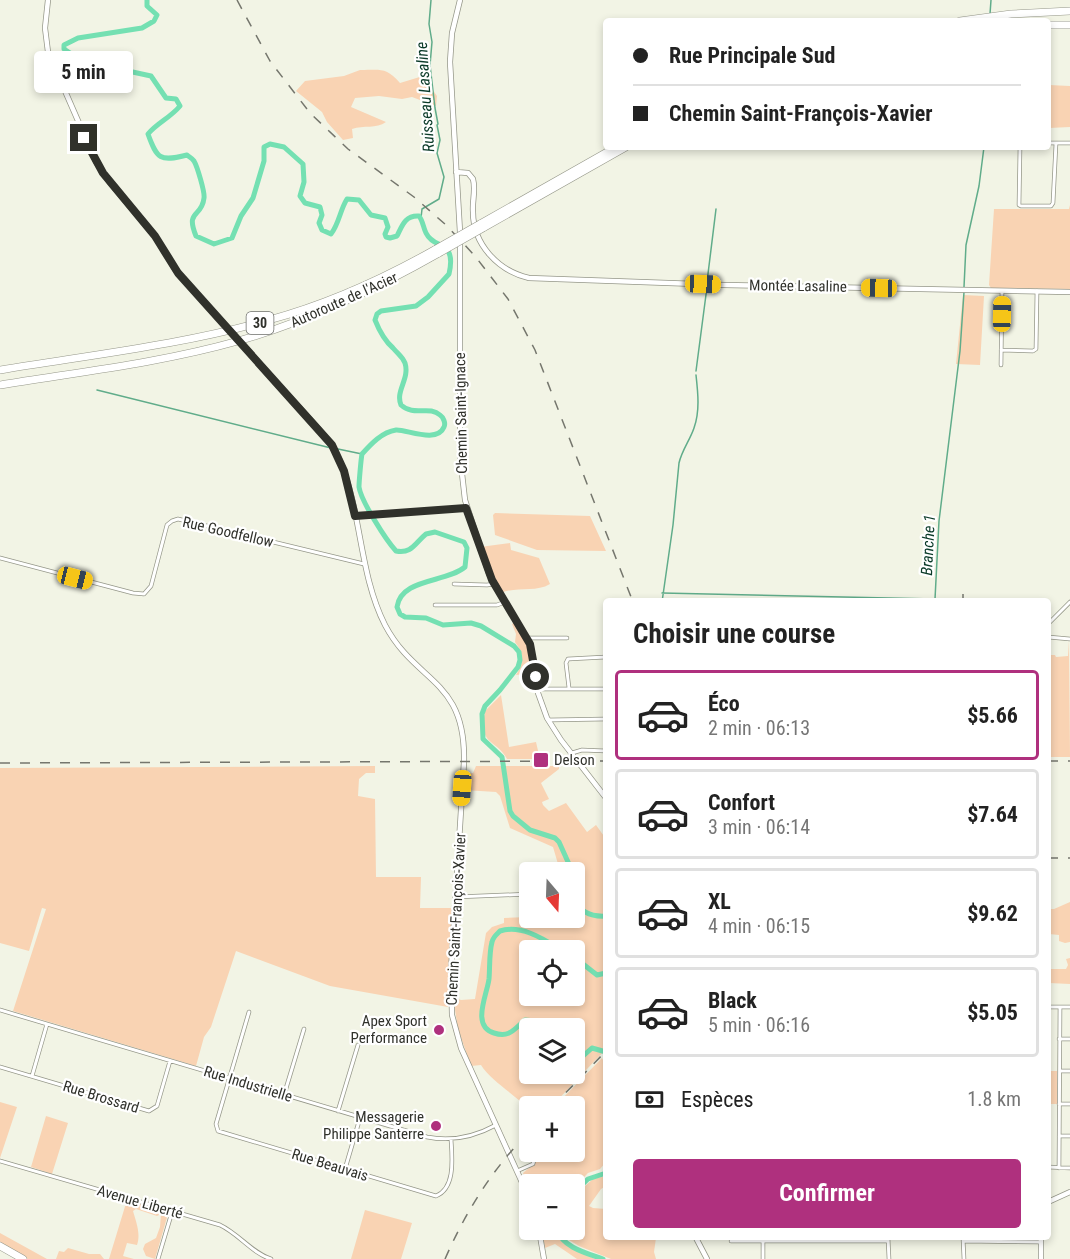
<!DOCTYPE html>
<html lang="fr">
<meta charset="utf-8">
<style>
:root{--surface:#fff;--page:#f2f2f2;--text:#222;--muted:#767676;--line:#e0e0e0;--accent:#af307e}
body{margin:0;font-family:"Roboto Condensed",sans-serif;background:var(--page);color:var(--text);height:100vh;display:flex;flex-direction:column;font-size:22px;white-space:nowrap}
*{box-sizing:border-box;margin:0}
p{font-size:20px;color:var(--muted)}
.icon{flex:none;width:33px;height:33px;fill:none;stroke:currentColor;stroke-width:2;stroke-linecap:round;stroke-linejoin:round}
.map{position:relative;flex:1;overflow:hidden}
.panel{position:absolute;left:603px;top:598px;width:448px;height:642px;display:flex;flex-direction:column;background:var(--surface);border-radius:6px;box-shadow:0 3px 9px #0003}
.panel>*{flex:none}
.top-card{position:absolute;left:603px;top:18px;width:448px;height:132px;border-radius:6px;box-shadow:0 3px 9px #0003;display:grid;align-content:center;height:132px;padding:0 30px;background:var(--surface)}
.needle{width:39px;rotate:161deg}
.fabs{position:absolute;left:519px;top:862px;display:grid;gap:12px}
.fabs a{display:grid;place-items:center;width:66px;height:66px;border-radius:6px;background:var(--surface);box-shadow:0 3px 9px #0003;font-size:30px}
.end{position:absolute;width:27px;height:27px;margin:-14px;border:8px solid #30312b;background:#fff;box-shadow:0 0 0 3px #fff}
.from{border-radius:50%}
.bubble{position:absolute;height:42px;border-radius:6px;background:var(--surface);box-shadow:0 3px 9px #0003;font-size:20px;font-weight:700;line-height:42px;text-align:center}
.car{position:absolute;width:18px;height:36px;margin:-18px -9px;border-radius:8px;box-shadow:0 0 4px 2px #0007;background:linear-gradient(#f5c518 24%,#345 0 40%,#f5c518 0 76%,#345 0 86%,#f5c518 0)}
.top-card b{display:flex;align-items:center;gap:21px;height:57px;font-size:22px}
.top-card b+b{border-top:2px solid var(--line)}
.top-card i{width:15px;height:15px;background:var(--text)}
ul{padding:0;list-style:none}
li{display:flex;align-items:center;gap:18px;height:90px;margin:0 12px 9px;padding:0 18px;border:3px solid var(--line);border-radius:6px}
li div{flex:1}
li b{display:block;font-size:22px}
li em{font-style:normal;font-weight:700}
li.current{border-color:var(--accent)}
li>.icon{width:54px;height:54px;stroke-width:1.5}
h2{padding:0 30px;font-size:27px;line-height:72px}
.pay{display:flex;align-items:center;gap:15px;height:66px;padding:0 30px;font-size:22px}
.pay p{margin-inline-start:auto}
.primary-button{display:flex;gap:12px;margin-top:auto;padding:12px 30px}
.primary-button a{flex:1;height:69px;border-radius:6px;background:var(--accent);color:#fff;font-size:24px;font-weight:700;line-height:69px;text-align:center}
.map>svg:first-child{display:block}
.green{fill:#f9d3b3;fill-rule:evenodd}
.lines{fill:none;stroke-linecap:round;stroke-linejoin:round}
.stream{stroke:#60ac8a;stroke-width:1.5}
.river{stroke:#74e0b2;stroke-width:5}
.street-casing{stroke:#959789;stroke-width:4.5}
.secondary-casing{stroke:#959789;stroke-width:6}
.highway-casing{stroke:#959789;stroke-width:8}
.street{stroke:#fff;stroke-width:3}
.secondary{stroke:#fff;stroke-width:4.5}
.highway{stroke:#fff;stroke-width:7}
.rail{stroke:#75766d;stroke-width:1.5;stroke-dasharray:10 10;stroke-linecap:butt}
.secondary-bridge-casing{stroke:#959789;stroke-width:6;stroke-linecap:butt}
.highway-bridge-casing{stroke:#959789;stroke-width:8;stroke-linecap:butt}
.secondary-bridge{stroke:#fff;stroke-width:4.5}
.highway-bridge{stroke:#fff;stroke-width:7}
.route{stroke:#30312b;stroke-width:8}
.poi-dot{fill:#af307e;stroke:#fff;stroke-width:2}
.labels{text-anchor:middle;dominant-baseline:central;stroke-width:4.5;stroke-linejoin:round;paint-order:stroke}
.shield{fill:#fff;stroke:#6e6f6b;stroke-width:1.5}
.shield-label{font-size:14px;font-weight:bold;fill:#30312b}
.street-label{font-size:15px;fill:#30312b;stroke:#fff}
.poi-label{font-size:15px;fill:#30312b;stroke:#fff;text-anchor:end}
.water-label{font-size:16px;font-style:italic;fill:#0b3b29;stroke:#fff}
</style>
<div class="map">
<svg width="1070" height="1259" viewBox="0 0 1070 1259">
<rect width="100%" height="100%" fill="#f2f4e5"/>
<!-- green -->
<path class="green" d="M360,70C381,70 386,67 400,83L423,76L437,96L436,106L412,97L402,99L379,96L355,98L351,107L386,122C376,129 364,125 352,129L353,138L343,140L327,122L322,112L296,91L305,81L344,76Z
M1049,85L1070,86V127L1049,128Z
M1070,205V289L991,288L989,285L994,209H1069Z
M963,295L984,296L980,365L956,364Z
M495,513L590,516L606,551L537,550L495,535L493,515Z
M510,543L511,550L539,558L550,584C535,593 517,586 501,593L490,574L480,547Z
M515,622L530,648L533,673L516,675C524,663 524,654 515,642L516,634L512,624Z
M1069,641L1070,757H1049V655H1055L1056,657L1068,656Z
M501,695L509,747L536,742L539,755L550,756V759H507C496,738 478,747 485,711Z
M375,766V773H366L359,779L358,796L375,799L376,877H421L420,908H453L448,1007L330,986L236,951L211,1027L204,1037L196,1066L13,1011L46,909L42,908L29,951L0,943V768Z
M476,766H559V769L541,783L549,799L542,802L543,805L549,811L566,803L587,832L596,825L606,839V1049L551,1107H530L529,1110C516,1095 491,1081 481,1065L471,1066L458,1029L453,997L461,1000L475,999L486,933L492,927L504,923V918L529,917L532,919L574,918V873H553L552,867H557L558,864L553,847L510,828L500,796L496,792L464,790L465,774L473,773ZM530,951H574V996H530ZM530,1029H574V1074H530Z
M1070,902V942L1065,943L1059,941V935L1049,934V909H1054Z
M1070,958V984L1049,983V969H1066L1068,965L1066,959Z
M602,1058L603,1060L606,1058V1162L600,1169L588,1173L575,1186L530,1185L529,1192L523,1173L535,1163L539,1152H574V1107H554Z
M1048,1071H1057V1104H1049Z
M0,1102L17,1107L0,1158Z
M46,1116L68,1123L52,1174L31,1167Z
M606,1176V1186L601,1189L589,1206L593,1208L606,1209V1238H656L654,1252L656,1259H611L579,1246L564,1237L563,1230H574L576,1194L593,1179Z
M127,1200L165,1212L168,1214L155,1259L146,1256L143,1249L145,1244L156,1238L160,1227L161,1214L157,1216L136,1209L133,1211C136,1222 141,1233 137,1245L127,1243L123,1256L134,1259H109Z
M365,1210L412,1223L401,1259H351Z
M542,1230H552C563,1248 578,1250 595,1259H577L555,1244L545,1248Z
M0,1233L47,1259H28L0,1243Z
M68,1248L89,1254H100L104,1259H56L59,1251L64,1252Z"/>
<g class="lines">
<!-- stream -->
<path class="stream" d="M990,14L991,0
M421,218L422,209L439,199L444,177L437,153L440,140L437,125L438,124L435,108L430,65L432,42L429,24L431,0
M707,282L716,209
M964,287L966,245L979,186L984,147
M696,371L707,287
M97,390L331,448
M338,449L362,454
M662,593L935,599L939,521L960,351L964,292
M662,602L673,525L679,463C682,450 690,440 694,428C700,411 698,393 696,375"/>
<!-- river -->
<path class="river" d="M147,0V6L157,15L154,21L142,28L78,38L64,45V49L82,61L151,76L166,98L176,99L180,106C170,118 157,123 148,134C157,159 160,162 187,155C189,157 192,158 194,161C197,166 205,192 204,198C202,218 185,209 196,236L214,244L232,238L241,216L253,198L264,161V147L270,144L284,147L303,164L304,182L300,196L305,203L320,207L322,215L319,223L322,230L331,234C339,224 340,210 347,199L359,200L371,215L385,218L388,227L385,234L386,237L390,238L397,236C402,226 405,215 419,216C423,221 423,227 426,233C434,250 457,239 449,274L428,297L416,306L381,311L377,314L375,320C379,330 385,341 393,348C398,354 402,356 405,363C410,379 395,391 401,405C414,417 429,405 440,415C443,417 446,423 444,427C437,444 406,429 396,430C382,432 371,444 362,454C361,459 359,482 359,487C361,501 386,540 396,551C412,554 415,543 426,534L435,532L464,542L467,548L465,567C446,583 401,578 397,607L400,614L405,617L426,618L443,625L471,623L481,626L514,646L519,652L520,660L518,667L500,690L485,706L482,714L483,739L502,757L510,811L513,816L530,830L555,838L559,842L573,873
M574,900C581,913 592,917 606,916
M574,957L597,975L606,973
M543,1029L535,1021L525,1020C514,1029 510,1038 494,1033C471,1026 487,995 489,979C490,967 489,953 492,942C493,937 497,934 500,931C522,924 545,940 563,951
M574,1064L592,1048L606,1052
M574,1192L588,1179L606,1173
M558,1230C561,1247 589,1254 603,1259"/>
<defs>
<path id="street" d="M1048,143H1070
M1020,147L1019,205L1021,206H1051L1053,203L1056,143
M1001,350L1033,351L1036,349L1037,291
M1001,365L1002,291
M0,558L133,593L144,594L151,586L167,525L172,521L178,519L364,564
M454,584L487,585L494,584
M435,605H497L505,602
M1048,624L1070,602
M1048,637L1070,639
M528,638H567
M569,688L566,663L568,659L606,657
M537,689H606
M548,720L606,719
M572,753L582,750L606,751
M455,897L530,894
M1048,1007H1070
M0,1010L427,1137C452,1142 474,1137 496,1125
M249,1012L216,1124L218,1131L436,1196C456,1188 452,1157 451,1139
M1059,1039H1070
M0,1067L149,1111L157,1106L170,1061
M1060,1071H1070
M32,1076L47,1024
M284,1095L304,1029
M1059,1104H1070
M338,1111L358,1045
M1059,1136H1070
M0,1161L220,1225C239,1234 252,1253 271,1259
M1048,1167L1070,1168
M1059,1168L1060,1007
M345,1169L360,1118
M517,1171L533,1164L536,1152
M888,1238L889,1259
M963,1238L964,1259
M731,1241H888
M963,1241L1041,1242
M158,1259L172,1212
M763,1259V1238"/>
<path id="secondary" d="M48,0L45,28L48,52L96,162L110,183L155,236L176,271L226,326
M460,0L452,33L450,62L460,232V456L465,500L489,574L530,644L538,693L547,718L561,740L606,798
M456,172L468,173L473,179C476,190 472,201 473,212C473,244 498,271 529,278L724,285L1070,292
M244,346C262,366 280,387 299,407C314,424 331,440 340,461C362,513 359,574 385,625C416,684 466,678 464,762L451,970L452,1015L461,1048L530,1200
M355,516L466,508
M1048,1202L1070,1192
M539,1230L544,1259
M696,1238L707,1259
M1041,1259V1238"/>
<path id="highway" d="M960,21L1011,14L1070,11
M1048,25H1070
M480,224L616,147
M483,228L626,147
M0,370C90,355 181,345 269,320C328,304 383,279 436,249
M0,385C79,372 160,363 238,341C309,321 374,290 439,253
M0,1246L23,1259"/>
</defs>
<!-- street casing -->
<use href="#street" class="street-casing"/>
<!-- secondary casing -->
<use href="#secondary" class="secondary-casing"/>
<!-- highway casing -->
<use href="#highway" class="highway-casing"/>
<!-- street -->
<use href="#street" class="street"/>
<!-- secondary -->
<use href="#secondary" class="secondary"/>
<!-- highway -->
<use href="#highway" class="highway"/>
<!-- rail -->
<path class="rail" d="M237,0L270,61L310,113L348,149L414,197L446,225L475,256L508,299L535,350L633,602
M963,594V602
M1048,761H1070
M0,763L606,761
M1048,858H1070
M552,1107L606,1051
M445,1259C466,1211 493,1168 530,1131"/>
<defs>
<path id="secondary-bridge" d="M226,326L244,346"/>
<path id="highway-bridge" d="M436,249L480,224
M439,253L483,228"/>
</defs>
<!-- secondary-bridge casing -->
<use href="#secondary-bridge" class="secondary-bridge-casing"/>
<!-- highway-bridge casing -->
<use href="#highway-bridge" class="highway-bridge-casing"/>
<!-- secondary-bridge -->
<use href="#secondary-bridge" class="secondary-bridge"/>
<!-- highway-bridge -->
<use href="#highway-bridge" class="highway-bridge"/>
</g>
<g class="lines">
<!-- route -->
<path class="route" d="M84,138L103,173L155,236L178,273L332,445L344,471L355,516L466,508L492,580L530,644L536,677"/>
</g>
<!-- markers -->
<g class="poi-dot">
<rect x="533" y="752" width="16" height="16" rx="3"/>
<circle cx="439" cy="1030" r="6"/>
<circle cx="436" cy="1126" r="6"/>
</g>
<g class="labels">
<!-- shield labels -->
<rect class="shield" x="246.5" y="312" width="27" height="22" rx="4.5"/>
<g class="shield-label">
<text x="260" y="323">30</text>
</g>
<!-- street labels -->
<g class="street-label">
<text transform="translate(798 286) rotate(1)">Montée Lasaline</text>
<text transform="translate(344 300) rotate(-24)">Autoroute de l'Acier</text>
<text transform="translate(461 413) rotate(-91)">Chemin Saint-Ignace</text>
<text transform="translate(228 532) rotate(13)">Rue Goodfellow</text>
<text transform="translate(456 919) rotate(-87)">Chemin Saint-François-Xavier</text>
<text transform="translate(248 1084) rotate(17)">Rue Industrielle</text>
<text transform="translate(101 1097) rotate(17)">Rue Brossard</text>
<text transform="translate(330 1165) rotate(17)">Rue Beauvais</text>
<text transform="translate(140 1202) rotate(16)">Avenue Liberté</text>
</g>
<!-- poi labels -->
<g class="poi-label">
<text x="554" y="760" text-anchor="start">Delson</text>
<text x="427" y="1021">Apex Sport<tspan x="427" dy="17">Performance</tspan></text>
<text x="424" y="1117">Messagerie<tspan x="424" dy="17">Philippe Santerre</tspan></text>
</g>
<!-- water labels -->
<g class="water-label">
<text transform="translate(425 97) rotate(-94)">Ruisseau Lasaline</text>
<text transform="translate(928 545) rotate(-87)">Branche 1</text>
</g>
</g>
</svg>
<div class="fabs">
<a><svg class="needle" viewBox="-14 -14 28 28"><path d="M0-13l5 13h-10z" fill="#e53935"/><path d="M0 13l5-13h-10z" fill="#767676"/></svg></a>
<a><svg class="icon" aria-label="locate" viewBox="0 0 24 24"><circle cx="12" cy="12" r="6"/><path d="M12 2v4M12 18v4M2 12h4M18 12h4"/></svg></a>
<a><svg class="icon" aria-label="layers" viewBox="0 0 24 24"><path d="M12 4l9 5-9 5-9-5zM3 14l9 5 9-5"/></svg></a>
<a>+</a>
<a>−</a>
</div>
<i class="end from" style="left:536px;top:677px"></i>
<i class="end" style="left:84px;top:138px"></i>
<div class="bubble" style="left:34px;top:51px;width:99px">5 min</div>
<i class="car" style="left:703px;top:284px;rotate:92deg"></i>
<i class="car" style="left:879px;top:288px;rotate:271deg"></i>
<i class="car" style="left:1002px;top:314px;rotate:1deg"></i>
<i class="car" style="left:75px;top:578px;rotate:104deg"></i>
<i class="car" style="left:462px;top:788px;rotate:184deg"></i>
<div class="top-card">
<b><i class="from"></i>Rue Principale Sud</b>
<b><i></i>Chemin Saint-François-Xavier</b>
</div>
<section class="panel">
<h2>Choisir une course</h2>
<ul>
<li class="current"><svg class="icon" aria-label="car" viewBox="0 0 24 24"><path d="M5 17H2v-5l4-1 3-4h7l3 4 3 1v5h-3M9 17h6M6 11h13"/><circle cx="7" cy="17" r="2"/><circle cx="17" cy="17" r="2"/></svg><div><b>Éco</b><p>2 min · 06:13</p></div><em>$5.66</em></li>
<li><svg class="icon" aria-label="car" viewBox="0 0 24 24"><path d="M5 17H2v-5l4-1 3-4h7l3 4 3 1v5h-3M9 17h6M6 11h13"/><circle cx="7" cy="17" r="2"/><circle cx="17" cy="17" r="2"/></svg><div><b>Confort</b><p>3 min · 06:14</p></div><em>$7.64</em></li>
<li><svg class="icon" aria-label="car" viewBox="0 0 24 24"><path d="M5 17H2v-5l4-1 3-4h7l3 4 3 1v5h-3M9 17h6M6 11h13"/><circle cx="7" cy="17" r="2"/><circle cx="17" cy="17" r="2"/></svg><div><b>XL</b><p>4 min · 06:15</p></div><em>$9.62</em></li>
<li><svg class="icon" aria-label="car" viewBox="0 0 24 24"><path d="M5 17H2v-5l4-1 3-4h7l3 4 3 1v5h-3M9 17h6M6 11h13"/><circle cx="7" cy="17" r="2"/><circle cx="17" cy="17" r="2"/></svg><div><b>Black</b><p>5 min · 06:16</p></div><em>$5.05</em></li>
</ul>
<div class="pay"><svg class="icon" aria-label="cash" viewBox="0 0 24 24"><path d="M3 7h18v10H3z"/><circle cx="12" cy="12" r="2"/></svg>Espèces<p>1.8 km</p></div>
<div class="primary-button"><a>Confirmer</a></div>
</section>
</div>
